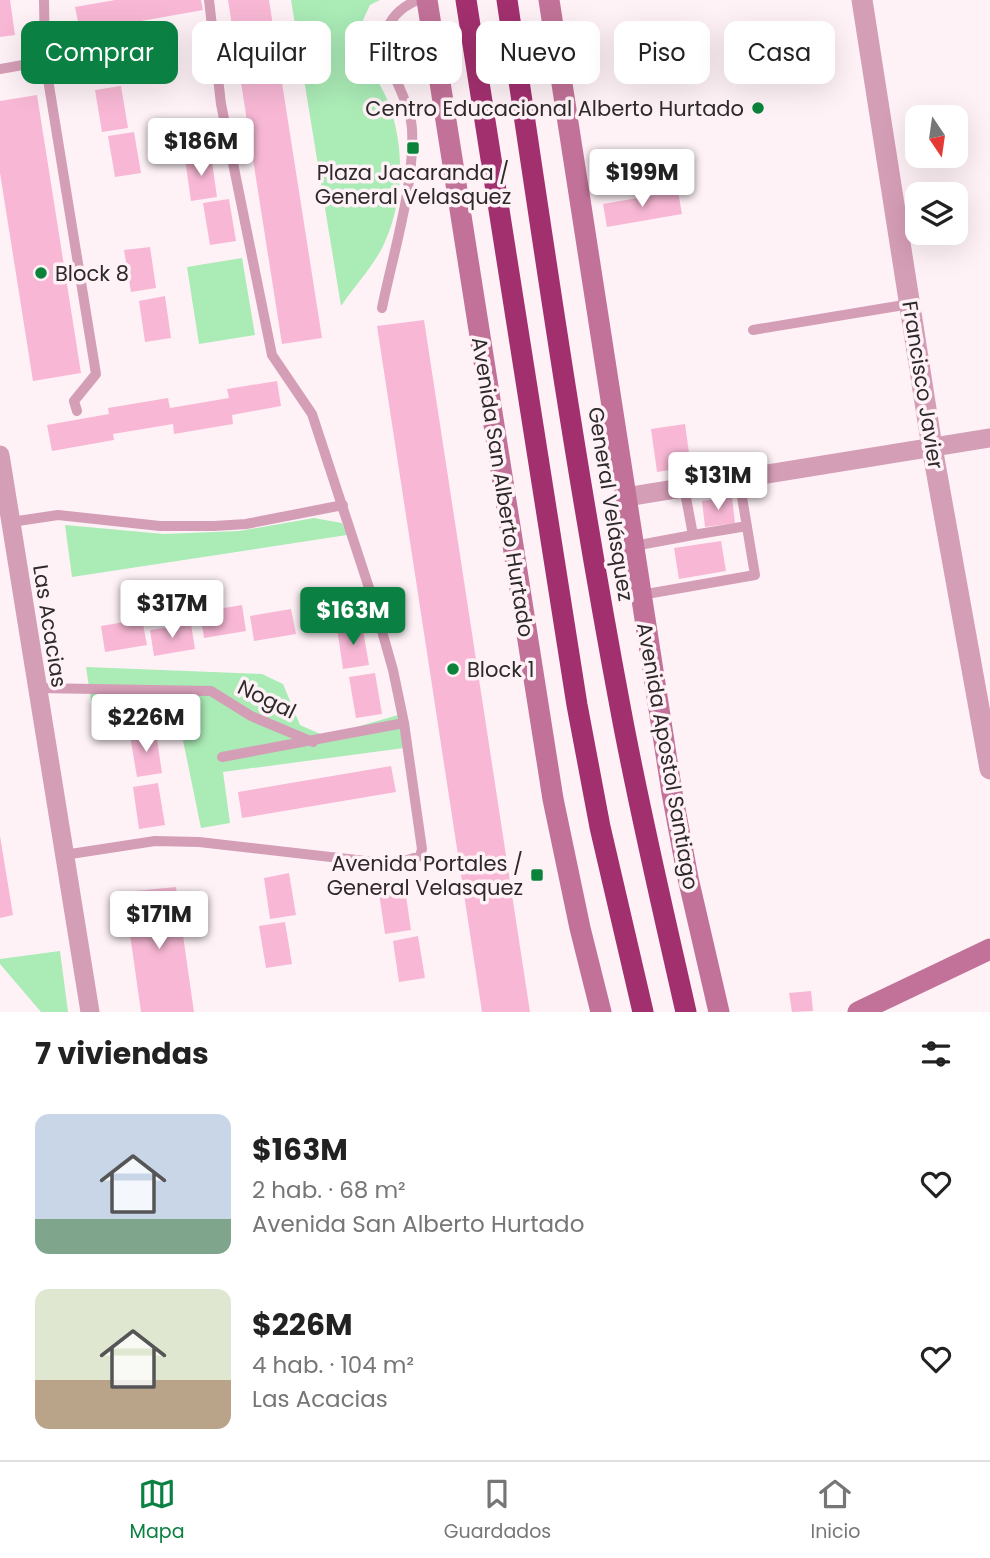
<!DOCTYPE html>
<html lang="es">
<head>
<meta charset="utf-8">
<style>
  :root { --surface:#fff; --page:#f2f2f2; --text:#222; --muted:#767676; --line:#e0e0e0; --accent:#0b8043 }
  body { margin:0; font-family:Poppins,sans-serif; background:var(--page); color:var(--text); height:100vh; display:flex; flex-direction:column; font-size:26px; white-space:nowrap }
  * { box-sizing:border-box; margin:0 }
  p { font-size:23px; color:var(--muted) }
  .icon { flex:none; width:38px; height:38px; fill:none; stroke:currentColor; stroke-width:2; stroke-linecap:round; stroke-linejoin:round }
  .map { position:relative; height:1012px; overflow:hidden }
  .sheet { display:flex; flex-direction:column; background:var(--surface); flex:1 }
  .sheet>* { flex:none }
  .banner { position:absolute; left:21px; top:21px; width:948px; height:63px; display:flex; gap:14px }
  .needle { width:46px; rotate:167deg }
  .fabs { position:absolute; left:905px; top:105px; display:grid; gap:14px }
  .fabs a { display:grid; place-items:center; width:63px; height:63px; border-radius:14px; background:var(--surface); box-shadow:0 7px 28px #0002; font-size:35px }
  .price { position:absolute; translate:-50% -60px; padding:0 16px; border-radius:7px; background:#fff; color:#222; font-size:23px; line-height:46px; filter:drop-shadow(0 2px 4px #0008) }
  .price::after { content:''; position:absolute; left:50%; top:42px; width:21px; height:16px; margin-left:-10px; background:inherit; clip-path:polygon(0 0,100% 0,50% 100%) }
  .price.current { background:var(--accent); color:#fff }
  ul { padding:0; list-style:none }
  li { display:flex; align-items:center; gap:21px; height:175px; padding:0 35px }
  li span { display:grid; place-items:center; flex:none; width:196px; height:140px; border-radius:14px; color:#555 }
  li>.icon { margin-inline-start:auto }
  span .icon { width:84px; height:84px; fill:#fffc; stroke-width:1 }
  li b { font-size:30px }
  h2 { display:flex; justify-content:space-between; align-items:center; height:84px; padding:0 35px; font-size:30px }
  .pill { padding:0 24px; border-radius:14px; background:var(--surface); box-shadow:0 7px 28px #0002; font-size:24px; line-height:63px }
  .pill.current { background:var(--accent); color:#fff }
  .tabs { display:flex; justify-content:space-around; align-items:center; height:98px; border-top:2px solid var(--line); background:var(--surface); font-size:19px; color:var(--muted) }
  .tabs a { display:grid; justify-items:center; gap:4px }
  .tabs .current { color:var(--accent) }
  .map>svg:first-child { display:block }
</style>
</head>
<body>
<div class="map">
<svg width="990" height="1012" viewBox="0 0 990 1012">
  <rect width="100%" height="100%" fill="#fef2f7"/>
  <!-- green -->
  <path fill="#aaebb6" d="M 291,0 L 380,0 L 370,5 C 367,12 361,22 361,30 C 359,58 380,79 389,104 C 405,149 404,200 384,244 C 375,264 354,287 341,306 Z
    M 242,258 L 255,335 L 199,344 L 187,267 Z
    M 314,518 L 342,523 L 347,535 L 72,577 L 65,525 L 164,534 L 239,531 Z
    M 86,667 L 262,674 L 283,684 L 300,725 L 325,736 L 398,715 L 404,748 L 223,772 L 230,823 L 201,828 L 178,716 L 95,727 Z
    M 60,951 L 68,1012 L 41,1012 L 0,964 L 0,959 Z"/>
  <!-- building -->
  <path fill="#f8b8d5" d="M 0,0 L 10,0 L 15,35 L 0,37 Z
    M 115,0 L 201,0 L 203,10 L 80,32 L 75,7 Z
    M 228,0 L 269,0 L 322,338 L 282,344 Z
    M 121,86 L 128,128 L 102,132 L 95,90 Z
    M 37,95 L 81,373 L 33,381 L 0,173 L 0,101 Z
    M 134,132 L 141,173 L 115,177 L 108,136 Z
    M 211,155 L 217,197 L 191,201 L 185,159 Z
    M 678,191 L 682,214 L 607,227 L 603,204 Z
    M 229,199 L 236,241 L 210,245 L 203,203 Z
    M 150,247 L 156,288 L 131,292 L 124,250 Z
    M 165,296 L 171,338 L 145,342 L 139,301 Z
    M 424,320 L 530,1012 L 482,1012 L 377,326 Z
    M 277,381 L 281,406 L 232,415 L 233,424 L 174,434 L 173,424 L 113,434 L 114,440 L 52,451 L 47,425 L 109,414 L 108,408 L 168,398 L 170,408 L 229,398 L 227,389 Z
    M 685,424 L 691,467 L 657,472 L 651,429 Z
    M 732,497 L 735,523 L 705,527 L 702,501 Z
    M 721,541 L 726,571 L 679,579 L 674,548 Z
    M 242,605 L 246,631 L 204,638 L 200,612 Z
    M 291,609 L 296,634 L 254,641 L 250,616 Z
    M 142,619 L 147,645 L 105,652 L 101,626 Z
    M 191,624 L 195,649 L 154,656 L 150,630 Z
    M 362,624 L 369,665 L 343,669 L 337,628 Z
    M 375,673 L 382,714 L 356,718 L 349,677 Z
    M 156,732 L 162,773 L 137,777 L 130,736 Z
    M 391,766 L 396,792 L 242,818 L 238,792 Z
    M 158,783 L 165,825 L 139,829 L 133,787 Z
    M 0,836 L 13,915 L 0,918 Z
    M 289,873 L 296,915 L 270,919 L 264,878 Z
    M 176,887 L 194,1012 L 141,1012 L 124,892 Z
    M 405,889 L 411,930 L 385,934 L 379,893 Z
    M 285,922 L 292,964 L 266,968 L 259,926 Z
    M 418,936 L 425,978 L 399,982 L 393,941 Z
    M 811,991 L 813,1011 L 792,1012 L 789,993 Z"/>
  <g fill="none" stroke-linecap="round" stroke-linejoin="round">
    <!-- service -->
    <path stroke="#d59eb7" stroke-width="10" d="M 44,0 L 45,61 L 96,374 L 74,401 L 77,411
      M 0,69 L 45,61
      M 382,308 C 393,254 415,184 412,129 C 410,97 382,64 385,38 C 388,19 401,7 418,0
      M 753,330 L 910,304
      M 11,522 L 58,515 L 160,526 L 214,526 L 246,524 L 343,505
      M 693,535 L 747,526
      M 634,546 L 693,535 L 684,487
      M 641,595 L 755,575 L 739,479
      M 37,688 L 211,691 L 251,716 L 313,742
      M 222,757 L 404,723
      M 64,855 L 155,841 L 199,842 L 383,863 L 398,863 L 420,856 L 422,849 L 404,723 L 393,670 L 374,603 L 312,414 L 272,355 L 221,104 L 209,0"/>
    <!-- minor -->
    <path stroke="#d59eb7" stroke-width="19" d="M 0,455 L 90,1012
      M 626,497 L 990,438"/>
    <!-- tertiary -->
    <path stroke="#d59eb7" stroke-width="21" d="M 862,0 L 932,447 L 990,769"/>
    <!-- secondary -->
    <path stroke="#c27298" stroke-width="21" d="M 427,0 L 553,799 L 580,928 L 601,1012
      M 549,0 L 672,793 L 688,878 L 719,1012
      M 858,1012 L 990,949"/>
    <!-- motorway -->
    <path stroke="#a2306f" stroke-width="21" d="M 466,0 L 577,705 L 600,827 L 643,1012
      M 507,0 C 542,236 576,472 620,706 C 639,809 663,910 686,1012"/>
  </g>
  <!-- markers -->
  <g fill="#0c833b" stroke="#fef2f7" stroke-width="2.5">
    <circle cx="758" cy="108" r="7"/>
    <rect x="406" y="141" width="14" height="14" rx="3.5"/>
    <circle cx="41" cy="273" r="7"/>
    <circle cx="453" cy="669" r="7"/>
    <rect x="530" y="868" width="14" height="14" rx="3.5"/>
  </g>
  <g text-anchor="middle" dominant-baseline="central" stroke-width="7" stroke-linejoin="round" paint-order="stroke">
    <!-- poi labels -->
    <g font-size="21" fill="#2e292b" stroke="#fef2f7" text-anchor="end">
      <text x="744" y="108">Centro Educacional Alberto Hurtado</text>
      <text x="413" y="172" text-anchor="middle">Plaza Jacaranda /<tspan x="413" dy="24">General Velasquez</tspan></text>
      <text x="55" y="273" text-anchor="start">Block 8</text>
      <text x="467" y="669" text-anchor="start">Block 1</text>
      <text x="523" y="863">Avenida Portales /<tspan x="523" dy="24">General Velasquez</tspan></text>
    </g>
    <!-- street labels -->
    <g font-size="21" fill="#2e292b" stroke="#fef2f7">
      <text transform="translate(923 385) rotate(81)">Francisco Javier</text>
      <text transform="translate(503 487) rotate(81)">Avenida San Alberto Hurtado</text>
      <text transform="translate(611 504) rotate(81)">General Velásquez</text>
      <text transform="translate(50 626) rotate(81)">Las Acacias</text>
      <text transform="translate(267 699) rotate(26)">Nogal</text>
      <text transform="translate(668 756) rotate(80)">Avenida Apostol Santiago</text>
    </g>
  </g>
</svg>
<div class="fabs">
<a><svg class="needle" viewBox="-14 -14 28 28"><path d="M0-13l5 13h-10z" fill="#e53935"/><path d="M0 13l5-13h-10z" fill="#767676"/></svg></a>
<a><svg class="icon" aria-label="layers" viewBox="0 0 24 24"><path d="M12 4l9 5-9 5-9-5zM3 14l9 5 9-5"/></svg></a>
</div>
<b class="price" style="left:201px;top:178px">$186M</b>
<b class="price" style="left:642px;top:209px">$199M</b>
<b class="price" style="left:718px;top:512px">$131M</b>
<b class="price" style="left:172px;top:640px">$317M</b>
<b class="price current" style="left:353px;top:647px">$163M</b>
<b class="price" style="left:146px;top:754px">$226M</b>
<b class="price" style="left:159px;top:951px">$171M</b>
<div class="banner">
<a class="pill current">Comprar</a>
<a class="pill">Alquilar</a>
<a class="pill">Filtros</a>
<a class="pill">Nuevo</a>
<a class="pill">Piso</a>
<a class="pill">Casa</a>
</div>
</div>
<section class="sheet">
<h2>7 viviendas<svg class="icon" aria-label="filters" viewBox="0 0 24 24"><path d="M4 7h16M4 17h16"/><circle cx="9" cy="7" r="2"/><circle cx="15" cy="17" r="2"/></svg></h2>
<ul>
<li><span style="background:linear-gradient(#c9d6e8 75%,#7fa58c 0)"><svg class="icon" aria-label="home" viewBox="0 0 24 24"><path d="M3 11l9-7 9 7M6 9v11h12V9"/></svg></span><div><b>$163M</b><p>2 hab. · 68 m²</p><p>Avenida San Alberto Hurtado</p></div><svg class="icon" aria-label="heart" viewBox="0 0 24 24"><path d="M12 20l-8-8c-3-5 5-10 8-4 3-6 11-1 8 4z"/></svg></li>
<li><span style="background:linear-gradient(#dfe7d0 65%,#b9a48a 0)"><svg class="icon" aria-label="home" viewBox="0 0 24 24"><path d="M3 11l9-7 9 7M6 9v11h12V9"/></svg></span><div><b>$226M</b><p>4 hab. · 104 m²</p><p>Las Acacias</p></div><svg class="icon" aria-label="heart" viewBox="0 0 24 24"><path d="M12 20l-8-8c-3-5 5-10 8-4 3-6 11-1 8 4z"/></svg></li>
</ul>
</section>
<nav class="tabs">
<a class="current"><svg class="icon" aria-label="map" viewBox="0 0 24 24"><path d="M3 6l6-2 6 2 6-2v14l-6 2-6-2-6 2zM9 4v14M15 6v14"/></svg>Mapa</a>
<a><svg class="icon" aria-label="saved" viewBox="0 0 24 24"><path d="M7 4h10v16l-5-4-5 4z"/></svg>Guardados</a>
<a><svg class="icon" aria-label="home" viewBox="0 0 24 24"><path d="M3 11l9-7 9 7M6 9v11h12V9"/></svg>Inicio</a>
</nav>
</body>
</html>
